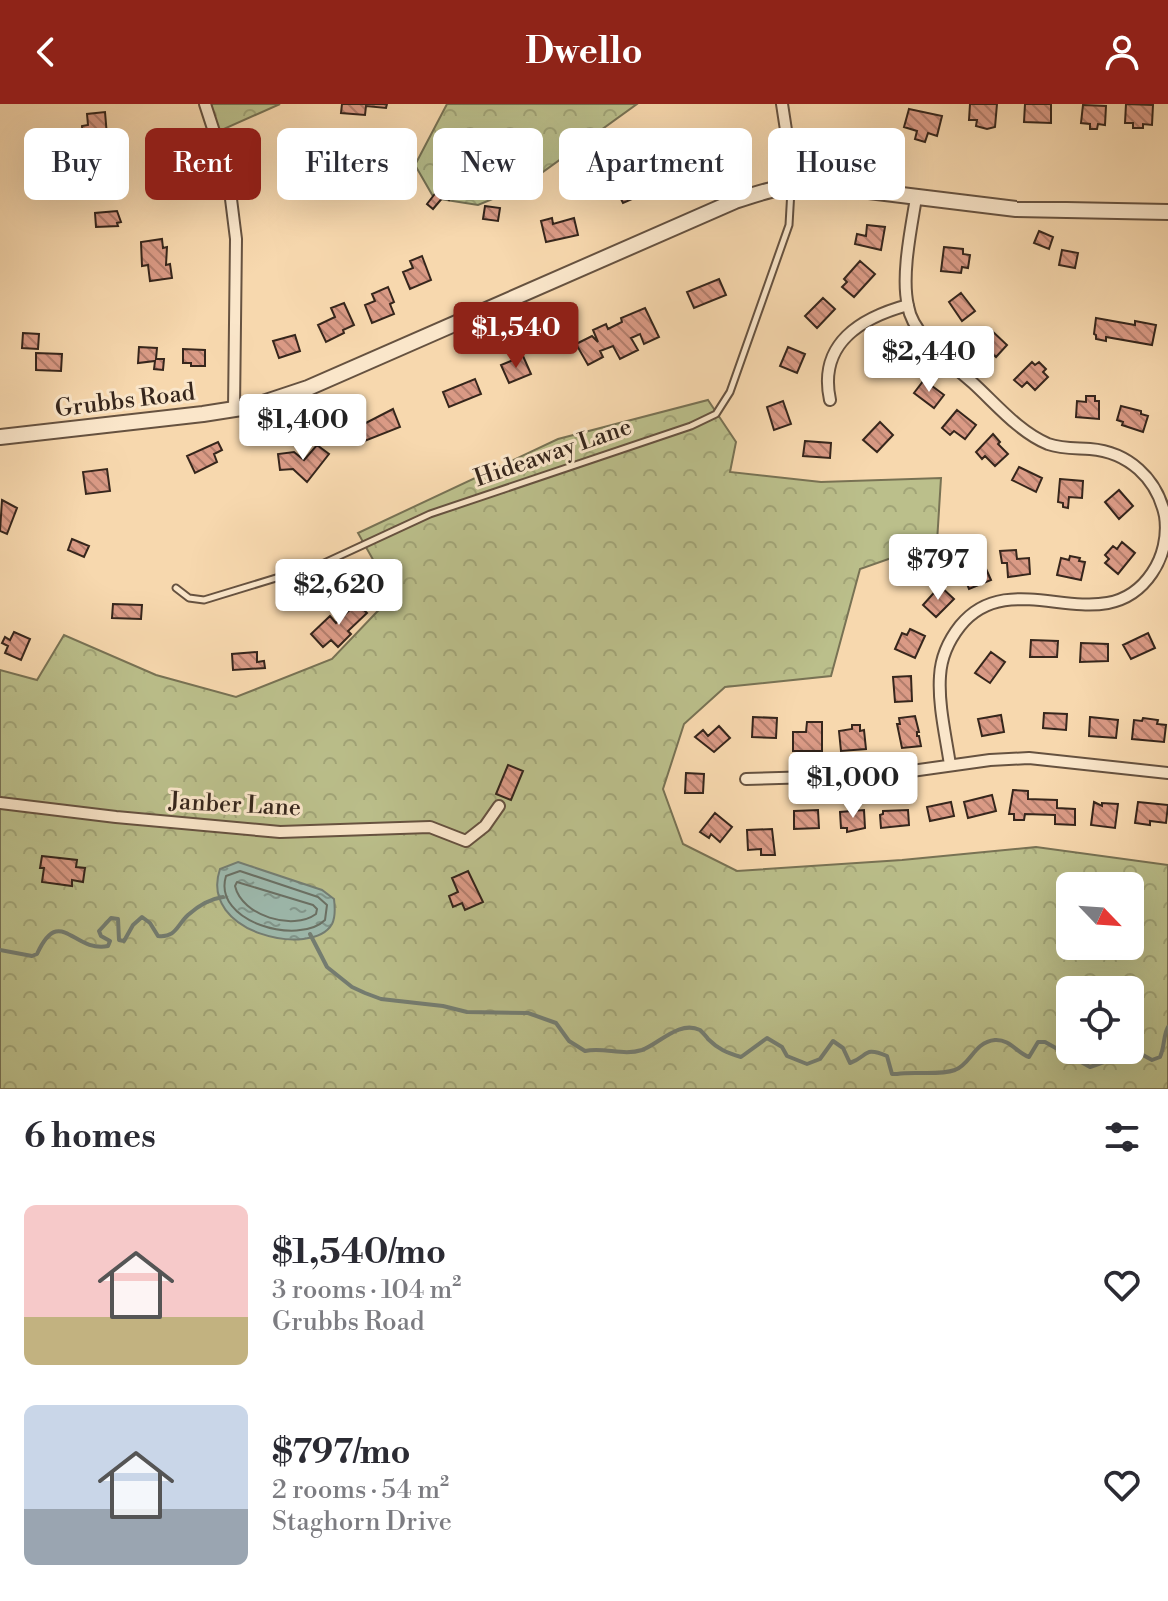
<!DOCTYPE html>
<html lang="en">
<head>
<meta charset="utf-8">
<style>
  :root { --surface:#fff; --page:#f7f7f7; --text:#2b2b33; --muted:#7c7c81; --accent:#8f2418 }
  body { margin:0; font-family:"Libre Bodoni",serif; background:var(--page); color:var(--text); height:100vh; display:flex; flex-direction:column; font-size:30px; white-space:nowrap }
  * { box-sizing:border-box; margin:0 }
  p { font-size:26px; color:var(--muted) }
  .icon { flex:none; width:44px; height:44px; fill:none; stroke:currentColor; stroke-width:2; stroke-linecap:round; stroke-linejoin:round }
  .map { position:relative; height:985px; overflow:hidden }
  .side { display:flex; flex-direction:column; background:var(--surface); flex:1 }
  .side>* { flex:none }
  .guide { position:absolute; left:24px; top:24px; width:1120px; height:72px; display:flex; gap:16px }
  .needle { width:52px; rotate:115deg }
  .fabs { position:absolute; left:1056px; top:768px; display:grid; gap:16px }
  .fabs a { display:grid; place-items:center; width:88px; height:88px; border-radius:12px; background:var(--surface); box-shadow:0 8px 32px #0002; font-size:40px }
  .price { position:absolute; translate:-50% -68px; padding:0 18px; border-radius:8px; background:#fff; color:#222; font-size:26px; line-height:52px; filter:drop-shadow(0 2px 4px #0008) }
  .price::after { content:''; position:absolute; left:50%; top:48px; width:24px; height:18px; margin-left:-12px; background:inherit; clip-path:polygon(0 0,100% 0,50% 100%) }
  .price.on { background:var(--accent); color:#fff }
  ul { padding:0; list-style:none }
  li { display:flex; align-items:center; gap:24px; height:200px; padding:0 24px }
  li span { display:grid; place-items:center; flex:none; width:224px; height:160px; border-radius:12px; color:#555 }
  li>.icon { margin-inline-start:auto }
  span .icon { width:96px; height:96px; fill:#fffc; stroke-width:1 }
  li b { font-size:34px }
  h2 { display:flex; justify-content:space-between; align-items:center; height:96px; padding:0 24px; font-size:34px }
  .tag { padding:0 28px; border-radius:12px; background:var(--surface); box-shadow:0 8px 32px #0002; font-size:28px; line-height:72px }
  .tag.on { background:var(--accent); color:#fff }
  header { display:flex; justify-content:space-between; align-items:center; height:104px; padding:0 24px; background:var(--accent); color:#fff; font-size:36px; font-weight:700 }
  .map>svg:first-child { display:block }
</style>
</head>
<body>
<header><svg class="icon" aria-label="back" viewBox="0 0 24 24"><path d="M15 5l-7 7 7 7"/></svg>Dwello<svg class="icon" aria-label="person" viewBox="0 0 24 24"><circle cx="12" cy="8" r="4"/><path d="M4 21q1-7 8-7t8 7"/></svg></header>
<div class="map">
<svg width="1168" height="985" viewBox="0 0 1168 985">
  <defs>
    <pattern id="forest-crowns" width="20" height="18" patternUnits="userSpaceOnUse" patternTransform="scale(2)"><rect width="20" height="18" fill="#bbbf8b"/><path d="M2 6a3 3 0 1 1 6 0M12 15a3 3 0 1 1 6 0" fill="none" stroke="#a1a477"/></pattern>
    <pattern id="water-ripples" width="26" height="14" patternUnits="userSpaceOnUse" patternTransform="scale(2)"><rect width="26" height="14" fill="#9db9ad"/><path d="M2 4q2-2 4 0t4 0M15 11q2-2 4 0t4 0" fill="none" stroke="#81968c"/></pattern>
    <pattern id="building-back-hatch" width="6" height="6" patternUnits="userSpaceOnUse" patternTransform="scale(2)"><rect width="6" height="6" fill="#da9a85"/><path d="M-1 5l2 2M0 0l6 6M5-1l2 2" fill="none" stroke="#b27d6c"/></pattern>
  </defs>
  <rect width="100%" height="100%" fill="#f7d8ae"/>
  <filter id="stains"><feTurbulence type="fractalNoise" baseFrequency=".0025" numOctaves="4"/><feColorMatrix values="0 0 0 0 .2 0 0 0 0 .09 0 0 0 0 .02 0 0 0 .5 -.17"/></filter>
  <radialGradient id="worn" r=".72"><stop offset=".6" stop-color="#630" stop-opacity="0"/><stop offset="1" stop-color="#630" stop-opacity=".3"/></radialGradient>
  <!-- forest -->
  <path fill="url(#forest-crowns)" stroke="#787254" stroke-width="2" fill-rule="evenodd" d="M 205,0 L 280,0 L 215,29 Z
    M 447,0 L 637,0 L 522,83 L 478,101 L 434,94 L 415,61 Z
    M 708,296 L 736,338 L 730,368 L 821,378 L 941,374 L 937,438 L 860,465 L 831,572 L 725,583 L 684,620 L 663,685 L 683,740 L 737,767 L 902,756 L 1036,743 L 1168,761 L 1168,985 L 0,985 L 0,566 L 37,576 L 64,531 L 156,571 L 236,593 L 332,555 L 393,491 L 358,429 L 558,335 ZM 1070,782 L 1130,782 L 1130,842 L 1070,842 ZM 1070,886 L 1130,886 L 1130,946 L 1070,946 Z"/>
  <!-- water -->
  <path fill="url(#water-ripples)" stroke="#747e73" stroke-width="2" d="M 238,758 L 322,786 L 334,795 C 335,803 336,812 332,820 C 313,854 198,830 220,765 Z"/>
  <g fill="none" stroke-linecap="round" stroke-linejoin="round">
    <!-- shore -->
    <path stroke="#6a7064" stroke-width="2" d="M 240,767 L 318,793 L 327,801 L 325,816 C 299,842 212,818 226,772 Z
      M 237,778 L 313,801 L 317,805 L 316,810 C 293,827 242,812 235,782 Z"/>
    <!-- stream -->
    <path stroke="#747e73" stroke-width="4" d="M 310,830 L 327,863 L 352,883 L 365,889 L 381,895 L 443,902 L 467,908 L 528,909 L 556,919 L 569,937 L 585,947 C 604,943 623,952 642,946 C 659,940 679,916 700,926 C 701,927 707,933 708,935 C 718,945 727,949 741,953 L 767,934 L 782,943 L 787,952 L 807,960 L 820,955 L 833,937 L 843,944 L 850,959 C 869,952 863,942 887,952 L 892,970 L 897,970 C 916,967 937,972 955,966 C 971,960 974,938 995,936 C 1010,935 1017,949 1029,953 L 1038,938 L 1045,938 L 1090,963 L 1104,958 L 1120,946
      M 0,846 L 32,852 L 37,850 C 60,800 73,849 108,842 L 110,837 L 101,832 L 99,827 L 111,814 L 118,815 L 119,836 L 124,837 L 133,821 L 142,813 L 150,819 L 158,832 C 176,834 177,821 188,811 C 198,802 209,795 223,793
      M 1130,944 L 1152,956 L 1160,953 C 1165,942 1163,932 1168,923"/>
  </g>
  <!-- building -->
  <path fill="url(#building-back-hatch)" stroke="#36261c" stroke-width="2" d="M 342,0 L 387,0 L 386,4 L 366,2 L 365,11 L 341,9 Z
    M 970,0 L 997,0 L 995,23 L 987,25 L 976,22 L 977,16 L 969,16 Z
    M 1025,0 L 1051,0 L 1051,19 L 1024,18 Z
    M 1126,0 L 1153,1 L 1152,21 L 1143,20 L 1143,24 L 1133,24 L 1133,19 L 1125,19 Z
    M 1083,1 L 1106,2 L 1105,21 L 1098,20 L 1097,25 L 1090,25 L 1090,20 L 1081,19 Z
    M 909,5 L 942,12 L 937,32 L 928,29 L 925,38 L 915,35 L 917,27 L 904,23 Z
    M 105,8 L 107,32 L 83,35 L 82,22 L 88,21 L 87,10 Z
    M 689,39 L 725,39 L 725,54 L 689,56 Z
    M 645,55 L 654,74 L 635,83 L 639,92 L 623,99 L 611,75 L 620,71 L 619,67 Z
    M 177,66 L 178,72 L 189,71 L 191,91 L 167,94 L 164,68 Z
    M 451,69 L 463,79 L 449,96 L 444,92 L 433,105 L 427,100 Z
    M 485,102 L 500,104 L 498,117 L 483,115 Z
    M 117,107 L 121,118 L 117,119 L 118,122 L 96,123 L 95,109 Z
    M 552,114 L 553,120 L 574,114 L 578,131 L 546,138 L 541,117 Z
    M 867,121 L 885,123 L 881,146 L 855,140 L 857,130 L 866,132 Z
    M 1039,127 L 1053,133 L 1049,145 L 1034,139 Z
    M 162,135 L 163,144 L 167,143 L 166,161 L 170,160 L 172,174 L 150,177 L 148,161 L 142,162 L 141,138 Z
    M 944,143 L 963,145 L 963,150 L 970,151 L 968,164 L 962,163 L 961,169 L 941,167 Z
    M 1062,146 L 1078,149 L 1075,164 L 1059,161 Z
    M 422,152 L 431,176 L 410,185 L 403,168 L 413,164 L 410,157 Z
    M 860,157 L 875,170 L 854,193 L 842,183 L 847,178 L 844,175 Z
    M 719,175 L 726,191 L 694,204 L 687,188 Z
    M 388,183 L 394,198 L 390,200 L 394,210 L 372,219 L 365,201 L 375,197 L 372,190 Z
    M 961,189 L 975,207 L 962,217 L 949,198 Z
    M 823,194 L 835,205 L 817,224 L 805,212 Z
    M 344,199 L 354,221 L 343,226 L 344,229 L 326,238 L 318,221 L 335,213 L 331,204 Z
    M 645,204 L 659,233 L 644,240 L 640,230 L 631,234 L 638,246 L 620,255 L 613,242 L 600,247 L 603,253 L 588,261 L 576,240 L 592,232 L 598,238 L 593,226 L 606,220 L 608,225 L 622,218 L 621,214 Z
    M 1096,214 L 1135,221 L 1135,217 L 1156,221 L 1152,241 L 1106,233 L 1106,237 L 1096,235 L 1096,231 L 1094,230 Z
    M 991,226 L 1007,241 L 996,253 L 980,239 Z
    M 23,229 L 39,230 L 38,245 L 22,244 Z
    M 295,231 L 300,247 L 279,254 L 273,237 Z
    M 139,243 L 157,244 L 156,255 L 164,255 L 163,266 L 154,265 L 155,257 L 138,259 Z
    M 788,243 L 805,250 L 797,269 L 780,262 Z
    M 183,245 L 205,246 L 205,262 L 191,262 L 191,259 L 183,259 Z
    M 879,246 L 904,254 L 900,270 L 874,265 Z
    M 36,249 L 62,250 L 61,267 L 36,266 Z
    M 523,252 L 531,270 L 509,279 L 501,261 Z
    M 1032,258 L 1035,261 L 1039,258 L 1046,265 L 1043,268 L 1048,273 L 1035,286 L 1027,278 L 1022,283 L 1014,276 Z
    M 475,275 L 481,290 L 449,303 L 443,288 Z
    M 924,276 L 944,291 L 934,304 L 914,289 Z
    M 1086,292 L 1095,292 L 1095,297 L 1099,297 L 1099,315 L 1076,313 L 1077,297 L 1086,298 Z
    M 783,297 L 791,320 L 774,326 L 767,303 Z
    M 1121,302 L 1141,307 L 1141,310 L 1148,312 L 1143,328 L 1122,321 L 1123,318 L 1117,316 Z
    M 393,305 L 400,323 L 362,338 L 356,324 Z
    M 957,306 L 976,321 L 965,335 L 954,327 L 950,331 L 942,324 Z
    M 880,318 L 893,331 L 877,348 L 863,336 Z
    M 993,330 L 1000,338 L 998,340 L 1008,350 L 995,362 L 985,352 L 982,355 L 976,348 Z
    M 805,337 L 831,339 L 830,354 L 803,352 Z
    M 218,338 L 222,346 L 214,350 L 217,358 L 195,369 L 187,352 Z
    M 317,341 L 329,350 L 307,378 L 293,365 L 280,366 L 278,350 L 294,348 L 304,356 Z
    M 1019,363 L 1042,374 L 1036,388 L 1012,376 Z
    M 107,365 L 110,387 L 86,390 L 83,368 Z
    M 1060,375 L 1083,377 L 1082,394 L 1069,393 L 1068,404 L 1063,403 L 1063,399 L 1058,398 Z
    M 1119,386 L 1133,402 L 1119,415 L 1105,398 Z
    M 2,396 L 17,404 L 7,430 L 0,427 Z
    M 72,435 L 89,442 L 84,453 L 68,446 Z
    M 1122,438 L 1135,449 L 1118,470 L 1105,459 L 1109,455 L 1105,451 L 1113,442 L 1117,445 Z
    M 1016,446 L 1017,455 L 1029,454 L 1030,470 L 1008,473 L 1007,459 L 1002,459 L 1000,447 Z
    M 1070,452 L 1080,454 L 1079,457 L 1085,458 L 1081,476 L 1057,471 L 1061,454 L 1069,456 Z
    M 983,458 L 991,476 L 969,485 L 962,467 Z
    M 940,482 L 954,495 L 936,513 L 923,501 Z
    M 357,499 L 367,509 L 348,527 L 351,530 L 338,543 L 331,536 L 323,543 L 311,530 L 330,512 L 336,519 Z
    M 113,500 L 142,501 L 141,515 L 112,514 Z
    M 910,525 L 925,532 L 915,554 L 895,545 L 902,529 L 907,531 Z
    M 14,528 L 30,535 L 21,556 L 5,549 L 8,542 L 2,539 L 5,533 L 10,536 Z
    M 1148,529 L 1155,544 L 1131,555 L 1123,541 Z
    M 1031,536 L 1058,537 L 1057,553 L 1030,553 Z
    M 1081,539 L 1108,540 L 1108,557 L 1080,558 Z
    M 257,548 L 257,558 L 264,557 L 265,564 L 233,566 L 232,550 Z
    M 991,548 L 1005,558 L 990,579 L 975,569 Z
    M 911,572 L 912,597 L 895,598 L 893,573 Z
    M 1044,609 L 1067,610 L 1066,626 L 1043,624 Z
    M 1001,611 L 1004,628 L 982,632 L 978,615 Z
    M 915,612 L 919,628 L 917,628 L 917,632 L 919,632 L 921,642 L 902,644 L 897,620 L 900,620 L 899,614 Z
    M 753,613 L 777,614 L 776,634 L 752,633 Z
    M 1090,613 L 1118,616 L 1116,634 L 1089,632 Z
    M 1143,614 L 1158,616 L 1157,620 L 1166,621 L 1164,638 L 1132,635 L 1134,616 L 1142,617 Z
    M 807,618 L 822,618 L 822,647 L 793,647 L 793,628 L 806,628 Z
    M 852,621 L 860,621 L 860,627 L 864,626 L 866,645 L 841,647 L 839,627 L 852,625 Z
    M 719,622 L 730,634 L 714,648 L 695,633 L 703,626 L 708,632 Z
    M 508,661 L 523,667 L 511,696 L 496,690 Z
    M 686,669 L 704,670 L 703,689 L 685,689 Z
    M 1013,686 L 1028,687 L 1028,695 L 1057,696 L 1057,704 L 1075,705 L 1075,721 L 1055,720 L 1055,711 L 1025,710 L 1024,716 L 1014,716 L 1014,710 L 1009,710 Z
    M 992,691 L 996,707 L 968,714 L 964,698 Z
    M 951,698 L 954,712 L 930,717 L 927,703 Z
    M 1094,698 L 1102,702 L 1102,699 L 1118,700 L 1115,724 L 1091,721 Z
    M 1138,698 L 1168,701 L 1166,719 L 1150,717 L 1150,721 L 1135,719 Z
    M 818,706 L 819,724 L 794,725 L 794,707 Z
    M 864,706 L 865,724 L 847,728 L 847,724 L 841,724 L 840,708 Z
    M 908,706 L 909,721 L 881,724 L 880,711 L 883,710 L 883,707 Z
    M 715,709 L 732,723 L 720,738 L 711,730 L 709,734 L 700,728 Z
    M 772,725 L 775,751 L 761,751 L 761,745 L 748,746 L 747,726 Z
    M 42,752 L 77,756 L 76,763 L 85,764 L 83,778 L 72,776 L 72,782 L 42,778 L 44,764 L 40,764 Z
    M 468,767 L 483,798 L 465,806 L 462,799 L 453,803 L 449,792 L 458,788 L 452,774 Z"/>
  <g fill="none" stroke-linecap="round" stroke-linejoin="round">
    <!-- service casing -->
    <g stroke="#665240" stroke-width="9">
      <path id="service" d="M 176,484 L 189,494 L 204,496 L 322,460 L 430,410 L 691,322 L 716,310 L 730,288 L 789,121 L 791,86"/>
    </g>
    <!-- minor casing -->
    <g stroke="#665240" stroke-width="14">
      <path id="minor" d="M 205,0 L 221,49 L 231,95 L 236,135 L 234,305
        M 782,0 L 788,39 L 796,59 L 799,80
        M 782,82 L 780,58 L 788,39
        M 916,94 C 911,125 901,172 908,202 C 910,214 917,225 925,234 C 939,251 957,265 973,279 C 996,300 1019,328 1048,340 C 1062,345 1076,344 1090,345 C 1128,348 1157,374 1165,412 C 1168,432 1163,453 1152,469 C 1103,542 1013,456 960,522 C 949,536 941,553 940,572 C 938,601 946,633 950,661
        M 830,296 C 818,240 860,214 908,201
        M 746,675 L 883,671 L 990,656 L 1029,654 L 1168,669
        M 0,699 L 116,713 L 280,728 L 430,723 L 466,737 L 485,722 L 499,702"/>
    </g>
    <!-- tertiary casing -->
    <g stroke="#665240" stroke-width="18">
      <path id="tertiary" d="M 0,333 L 203,310 L 254,302 L 308,284 L 735,97 C 770,85 791,79 828,82 L 1016,105 L 1168,108"/>
    </g>
    <!-- service -->
    <use href="#service" stroke="#fae6ca" stroke-width="5"/>
    <!-- minor -->
    <use href="#minor" stroke="#fae6ca" stroke-width="10"/>
    <!-- tertiary -->
    <use href="#tertiary" stroke="#fae6ca" stroke-width="14"/>
  </g>
  <g text-anchor="middle" dominant-baseline="central" stroke-width="6" stroke-linejoin="round" paint-order="stroke">
    <!-- street labels -->
    <g font-size="24" fill="#36261c" stroke="#fae6ca">
      <text transform="translate(125 297) rotate(-7)">Grubbs Road</text>
      <text transform="translate(553 349) rotate(-19)">Hideaway Lane</text>
      <text transform="translate(235 701) rotate(3)">Janber Lane</text>
    </g>
  </g>
  <rect width="100%" height="100%" filter="url(#stains)"/>
  <rect width="100%" height="100%" fill="url(#worn)"/>
</svg>
<div class="fabs">
<a><svg class="needle" viewBox="-14 -14 28 28"><path d="M0-13l5 13h-10z" fill="#e53935"/><path d="M0 13l5-13h-10z" fill="#7c7c81"/></svg></a>
<a><svg class="icon" aria-label="locate" viewBox="0 0 24 24"><circle cx="12" cy="12" r="6"/><path d="M12 2v4M12 18v4M2 12h4M18 12h4"/></svg></a>
</div>
<b class="price on" style="left:516px;top:266px">$1,540</b>
<b class="price" style="left:929px;top:290px">$2,440</b>
<b class="price" style="left:303px;top:358px">$1,400</b>
<b class="price" style="left:938px;top:498px">$797</b>
<b class="price" style="left:339px;top:523px">$2,620</b>
<b class="price" style="left:853px;top:716px">$1,000</b>
<div class="guide">
<a class="tag">Buy</a>
<a class="tag on">Rent</a>
<a class="tag">Filters</a>
<a class="tag">New</a>
<a class="tag">Apartment</a>
<a class="tag">House</a>
</div>
</div>
<section class="side">
<h2>6 homes<svg class="icon" aria-label="filters" viewBox="0 0 24 24"><path d="M4 7h16M4 17h16"/><circle cx="9" cy="7" r="2"/><circle cx="15" cy="17" r="2"/></svg></h2>
<ul>
<li><span style="background:linear-gradient(#f6c9c9 70%,#c2b280 0)"><svg class="icon" aria-label="home" viewBox="0 0 24 24"><path d="M3 11l9-7 9 7M6 9v11h12V9"/></svg></span><div><b>$1,540/mo</b><p>3 rooms · 104 m²</p><p>Grubbs Road</p></div><svg class="icon" aria-label="heart" viewBox="0 0 24 24"><path d="M12 20l-8-8c-3-5 5-10 8-4 3-6 11-1 8 4z"/></svg></li>
<li><span style="background:linear-gradient(#c9d6e8 65%,#9aa5b1 0)"><svg class="icon" aria-label="home" viewBox="0 0 24 24"><path d="M3 11l9-7 9 7M6 9v11h12V9"/></svg></span><div><b>$797/mo</b><p>2 rooms · 54 m²</p><p>Staghorn Drive</p></div><svg class="icon" aria-label="heart" viewBox="0 0 24 24"><path d="M12 20l-8-8c-3-5 5-10 8-4 3-6 11-1 8 4z"/></svg></li>
</ul>
</section>
</body>
</html>
